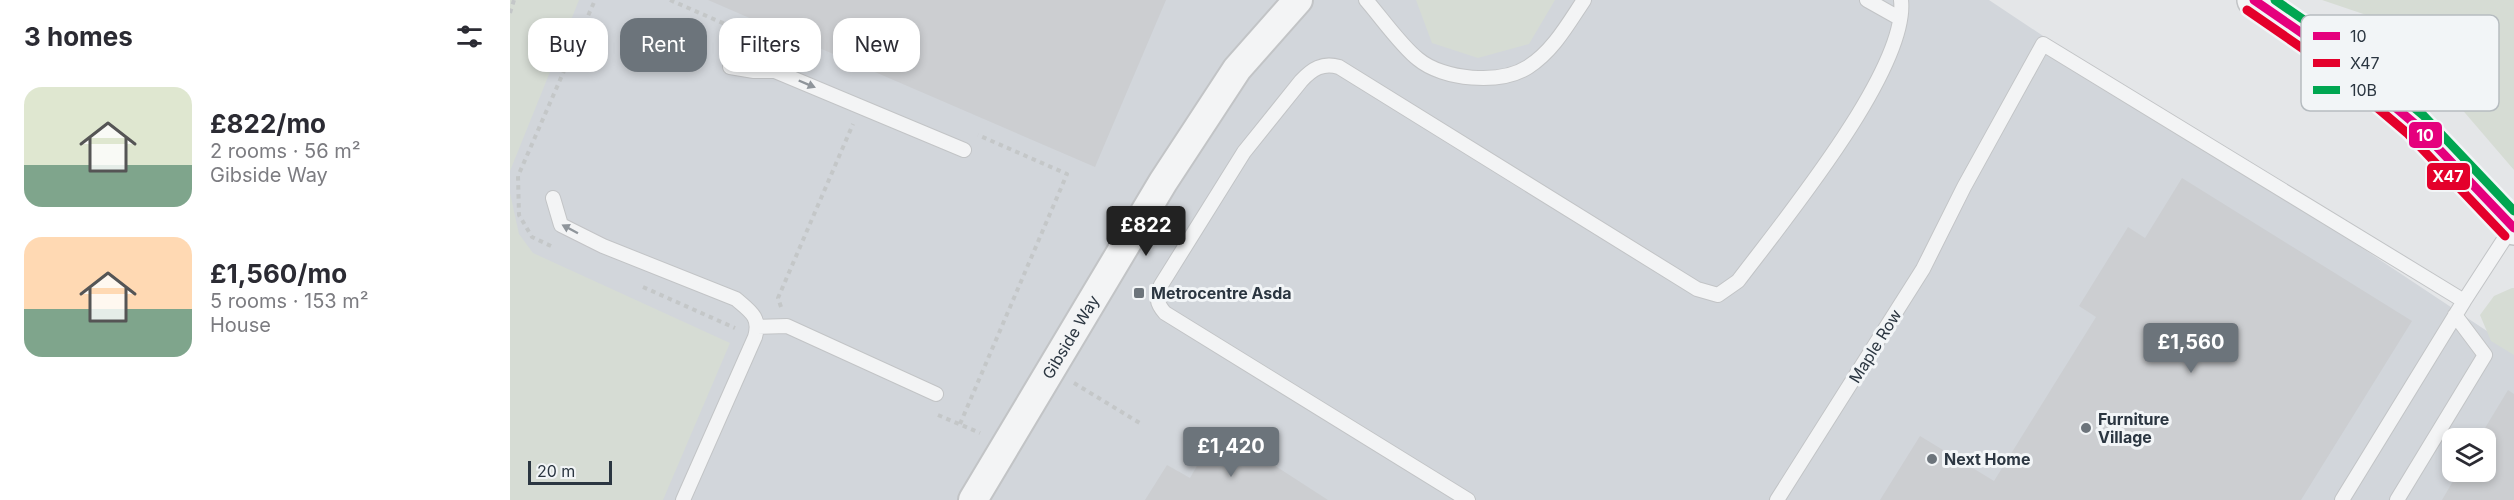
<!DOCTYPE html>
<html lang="en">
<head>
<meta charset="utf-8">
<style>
  :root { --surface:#fff; --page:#f2f2f3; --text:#2b2b33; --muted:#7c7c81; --accent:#6c747b }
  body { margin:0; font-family:Inter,sans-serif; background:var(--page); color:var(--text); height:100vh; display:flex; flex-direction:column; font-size:22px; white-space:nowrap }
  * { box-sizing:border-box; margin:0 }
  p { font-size:20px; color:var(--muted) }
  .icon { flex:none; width:33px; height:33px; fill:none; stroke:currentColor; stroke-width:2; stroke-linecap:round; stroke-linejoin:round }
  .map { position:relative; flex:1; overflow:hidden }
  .panel { display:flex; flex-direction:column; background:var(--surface); width:510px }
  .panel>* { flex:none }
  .banner { position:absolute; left:18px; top:18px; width:570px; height:54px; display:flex; gap:12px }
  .controls { position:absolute; left:1932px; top:428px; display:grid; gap:12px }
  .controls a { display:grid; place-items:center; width:54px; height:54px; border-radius:12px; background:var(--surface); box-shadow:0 3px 9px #0003; font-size:30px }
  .scale { position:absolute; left:18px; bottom:15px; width:84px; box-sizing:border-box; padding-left:6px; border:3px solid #2b3641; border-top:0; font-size:16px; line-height:21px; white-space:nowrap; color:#2b3641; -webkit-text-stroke:4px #f2f5f7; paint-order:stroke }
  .price { position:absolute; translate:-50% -51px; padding:0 14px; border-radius:6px; background:var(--accent); color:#fff; font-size:20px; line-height:39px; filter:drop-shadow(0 2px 3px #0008) }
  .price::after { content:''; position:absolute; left:50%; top:36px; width:18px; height:14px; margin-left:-9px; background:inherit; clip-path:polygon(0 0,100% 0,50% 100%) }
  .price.active { background:#222; color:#fff }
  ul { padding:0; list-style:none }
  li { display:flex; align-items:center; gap:18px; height:150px; padding:0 24px }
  li span { display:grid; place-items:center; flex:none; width:168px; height:120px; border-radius:18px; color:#555 }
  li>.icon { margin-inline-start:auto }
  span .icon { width:72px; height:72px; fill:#fffc; stroke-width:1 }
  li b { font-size:26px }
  h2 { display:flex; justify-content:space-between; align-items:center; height:72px; padding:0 24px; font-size:26px }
  .pill { padding:0 21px; border-radius:18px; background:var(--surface); box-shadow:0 3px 9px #0003; font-size:21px; line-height:54px }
  .pill.active { background:var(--accent); color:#fff }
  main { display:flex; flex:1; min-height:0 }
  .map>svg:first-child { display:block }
</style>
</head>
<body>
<main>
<section class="panel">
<h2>3 homes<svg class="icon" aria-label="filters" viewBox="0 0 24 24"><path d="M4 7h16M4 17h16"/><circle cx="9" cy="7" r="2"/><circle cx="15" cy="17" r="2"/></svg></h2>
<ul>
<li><span style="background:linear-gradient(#dfe7d0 65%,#7fa58c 0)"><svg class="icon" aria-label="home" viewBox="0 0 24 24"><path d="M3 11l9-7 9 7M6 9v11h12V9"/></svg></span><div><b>£822/mo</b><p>2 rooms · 56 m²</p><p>Gibside Way</p></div></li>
<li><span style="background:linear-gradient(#ffd9b3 60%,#7fa58c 0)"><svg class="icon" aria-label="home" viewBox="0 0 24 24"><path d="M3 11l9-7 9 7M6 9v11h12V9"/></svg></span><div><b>£1,560/mo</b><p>5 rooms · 153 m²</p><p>House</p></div></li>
</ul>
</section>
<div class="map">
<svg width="2004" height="500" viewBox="0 0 2004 500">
  <rect width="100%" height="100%" fill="#e4e6e8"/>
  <!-- built -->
  <path fill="#d2d6db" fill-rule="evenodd" d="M 28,0 L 1479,0 L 2004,349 L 2004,500 L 0,500 L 0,92 ZM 1942,438 L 1976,438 L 1976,471 L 1942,471 Z"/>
  <!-- green -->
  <path fill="#d6dcd4" d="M 0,0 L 69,0 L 0,171 Z
    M 906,0 L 1045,0 L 1019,44 L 968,58 L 922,43 Z
    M 1812,0 L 2004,0 L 2004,170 L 1877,22 Z
    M 0,193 L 9,234 L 23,253 L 220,343 L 153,500 L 0,500 Z
    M 2002,288 L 2004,288 L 2004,355 L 1981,341 L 1970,315 L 1984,296 Z"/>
  <!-- building -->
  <path fill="#ccced1" d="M 198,0 L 656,0 L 585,167 Z
    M 1672,178 L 1902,321 L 1791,500 L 1370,500 L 1410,436 L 1484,481 L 1586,317 L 1569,306 L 1618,227 L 1635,238 Z
    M 1998,390 L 2004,394 L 2004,500 L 1932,500 L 1949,471 L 1976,471 L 1976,438 L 1969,438 Z
    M 708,429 L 818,500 L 635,500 L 657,465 L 680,478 Z"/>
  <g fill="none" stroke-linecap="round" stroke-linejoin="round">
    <!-- service casing -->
    <g stroke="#c2c4c6" stroke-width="16">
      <path id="service" d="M 856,0 C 870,16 892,47 908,59 C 933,80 990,85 1018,67 C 1043,51 1058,24 1074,0
        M 1357,0 L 1389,18
        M 220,67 L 244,71 L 265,71 L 454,150
        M 43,198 L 51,225 L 93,246 L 226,299 C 240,311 251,317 245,337 L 173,500
        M 248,327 L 277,326 L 426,394
        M 958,500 L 655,313 C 646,303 646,297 651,285 L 734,152 L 791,81 C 802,69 813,62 829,67 L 1187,289 L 1208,295 L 1228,281 C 1271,224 1399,69 1391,0
        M 1267,500 L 1413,269 L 1454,187 L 1533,44 L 1954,301
        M 1832,500 L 1954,301 L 2002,227
        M 1887,500 L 1975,355 L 1945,315"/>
    </g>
    <!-- minor casing -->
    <g stroke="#c2c4c6" stroke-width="32">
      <g id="minor">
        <path id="s1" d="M 463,500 L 653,182 L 727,69 L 788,0"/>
      </g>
    </g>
    <!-- tertiary casing -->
    <g stroke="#c2c4c6" stroke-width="36">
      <path id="tertiary" d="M 1744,0 L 1825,56 L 1905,124 L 2004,228"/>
    </g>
    <!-- path -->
    <path stroke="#c4c7c8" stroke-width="4" stroke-dasharray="4.5 4.5" stroke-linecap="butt" d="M 160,0 L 272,49
      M 0,13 L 4,0
      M 41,246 L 22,237 L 9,215 L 8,176 L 85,0
      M 133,287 L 225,328
      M 271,307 L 268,298 L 343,124
      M 564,383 L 633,425
      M 428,415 L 470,433
      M 450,424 L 557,174 L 468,135"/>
    <!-- service -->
    <use href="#service" stroke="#f3f4f5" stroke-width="14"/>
    <!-- minor -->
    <use href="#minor" stroke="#f3f4f5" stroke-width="28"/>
    <!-- tertiary -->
    <use href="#tertiary" stroke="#f3f4f5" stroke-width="33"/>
    <!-- bus-1 casing -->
    <g stroke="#f2f5f7" stroke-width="14">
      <path id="bus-1" d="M 1744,0 L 1825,56 L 1905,124 L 2004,228"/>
    </g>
    <!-- bus-2 casing -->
    <g stroke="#f2f5f7" stroke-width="14">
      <path id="bus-2" d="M 1737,10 L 1818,66 L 1897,133 L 1995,236"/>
    </g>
    <!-- bus-3 casing -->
    <g stroke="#f2f5f7" stroke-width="14">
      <path id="bus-3" d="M 1765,0 L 1833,47 L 1913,115 L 2004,211"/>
    </g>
    <!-- bus-1 -->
    <use href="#bus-1" stroke="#e5007d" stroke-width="9"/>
    <!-- bus-2 -->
    <use href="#bus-2" stroke="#e4002b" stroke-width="9"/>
    <!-- bus-3 -->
    <use href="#bus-3" stroke="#00a651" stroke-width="9"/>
  </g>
  <!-- one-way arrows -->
  <defs><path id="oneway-solid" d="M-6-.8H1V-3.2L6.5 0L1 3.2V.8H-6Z" transform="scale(1.5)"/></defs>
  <g fill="#8f959b">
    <use href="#oneway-solid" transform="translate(297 84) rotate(23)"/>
    <use href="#oneway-solid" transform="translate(60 229) rotate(-152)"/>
  </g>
  <!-- markers -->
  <g fill="#6c747b" stroke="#f2f5f7" stroke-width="2">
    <rect x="623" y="287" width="12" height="12" rx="3"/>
    <circle cx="1576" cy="428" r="6"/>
    <circle cx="1422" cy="459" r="6"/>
  </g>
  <g text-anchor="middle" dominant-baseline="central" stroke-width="6" stroke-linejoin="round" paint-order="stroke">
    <!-- poi labels -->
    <g font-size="16" font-weight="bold" fill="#2b3641" stroke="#f2f5f7" text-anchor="start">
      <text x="641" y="293">Metrocentre Asda</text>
      <text x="1588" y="419">Furniture<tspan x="1588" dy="18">Village</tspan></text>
      <text x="1434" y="459">Next Home</text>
    </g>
    <!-- street labels -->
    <g font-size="16" fill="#2b3641" stroke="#f2f5f7">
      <text stroke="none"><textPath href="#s1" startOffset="190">Gibside Way</textPath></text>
      <text transform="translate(1365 346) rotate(-58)">Maple Row</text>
    </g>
  </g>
  <!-- legend -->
  <rect x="1791" y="15" width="198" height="96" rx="9" fill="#f2f5f7" stroke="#b6bcc0" stroke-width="1.5"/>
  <rect x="1803" y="32" width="27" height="8" fill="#e5007d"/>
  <rect x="1803" y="59" width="27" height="8" fill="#e4002b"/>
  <rect x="1803" y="86" width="27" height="8" fill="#00a651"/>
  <g font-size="16" fill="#2b3641">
    <text x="1840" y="42">10</text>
    <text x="1840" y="69">X47</text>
    <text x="1840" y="96">10B</text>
  </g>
  <g stroke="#f2f5f7" stroke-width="2">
    <rect x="1898" y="121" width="35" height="28" rx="6" fill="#e5007d"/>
    <rect x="1916" y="162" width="45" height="29" rx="6" fill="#e4002b"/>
  </g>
  <g font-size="16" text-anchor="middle" font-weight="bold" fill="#fff">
    <text x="1915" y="141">10</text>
    <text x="1938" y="182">X47</text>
  </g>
</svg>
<div class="controls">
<a><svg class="icon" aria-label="layers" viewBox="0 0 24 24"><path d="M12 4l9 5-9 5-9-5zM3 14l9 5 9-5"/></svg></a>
</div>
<div class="scale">20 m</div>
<b class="price active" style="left:636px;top:257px">£822</b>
<b class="price" style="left:1681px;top:374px">£1,560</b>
<b class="price" style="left:721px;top:478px">£1,420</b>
<div class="banner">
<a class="pill">Buy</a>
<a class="pill active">Rent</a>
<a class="pill">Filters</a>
<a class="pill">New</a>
</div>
</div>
</main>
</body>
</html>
